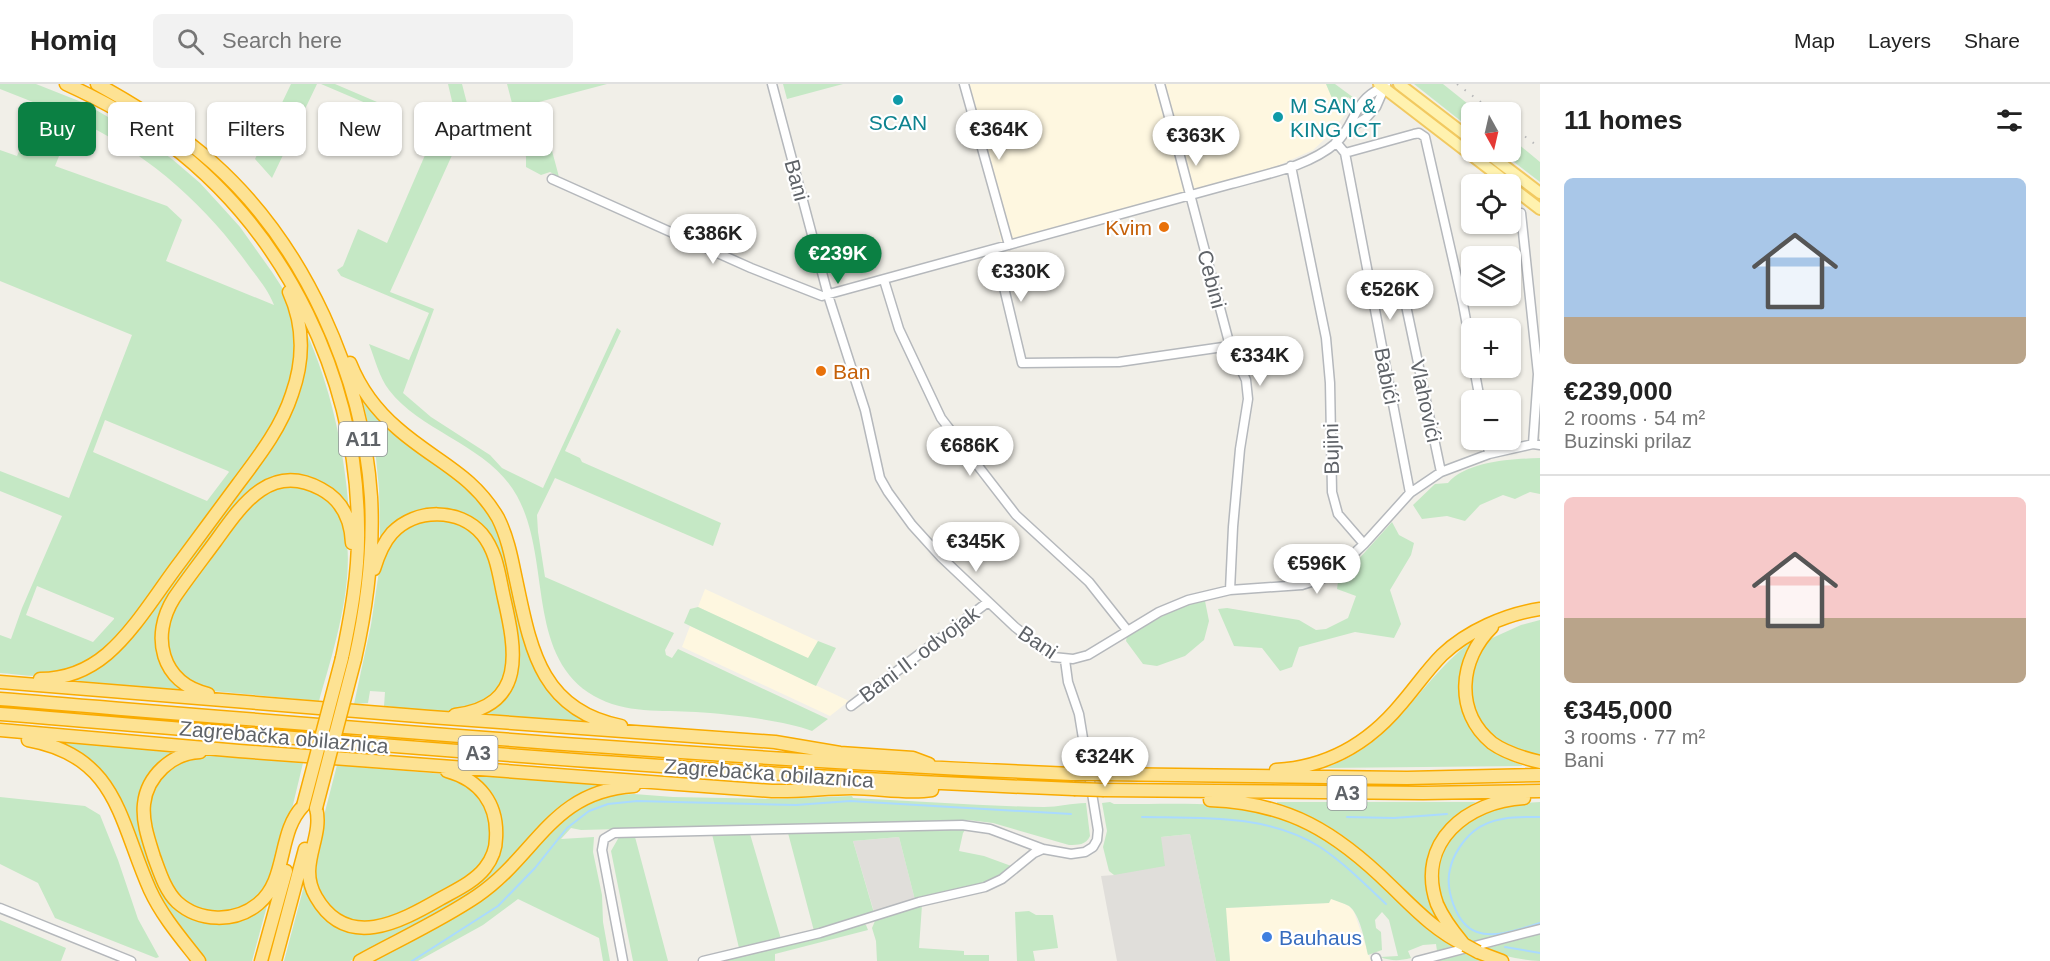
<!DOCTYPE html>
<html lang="en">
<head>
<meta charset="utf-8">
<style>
  :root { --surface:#fff; --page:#f2f2f2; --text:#222; --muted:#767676; --line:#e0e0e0; --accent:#0b8043 }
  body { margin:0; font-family:Helvetica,sans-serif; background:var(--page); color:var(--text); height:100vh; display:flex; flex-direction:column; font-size:22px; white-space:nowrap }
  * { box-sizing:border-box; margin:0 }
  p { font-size:20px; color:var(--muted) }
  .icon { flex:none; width:33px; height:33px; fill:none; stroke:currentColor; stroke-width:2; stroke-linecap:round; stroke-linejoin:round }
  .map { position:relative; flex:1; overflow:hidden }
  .details { display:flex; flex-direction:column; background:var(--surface); width:510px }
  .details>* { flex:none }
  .banner { position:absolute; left:18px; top:18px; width:570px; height:54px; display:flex; gap:12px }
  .needle { width:39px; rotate:172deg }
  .fabs { position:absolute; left:1461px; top:18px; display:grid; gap:12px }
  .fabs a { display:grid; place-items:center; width:60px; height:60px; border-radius:9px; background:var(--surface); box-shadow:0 2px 4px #0004; font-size:30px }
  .price { position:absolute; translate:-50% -51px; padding:0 14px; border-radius:21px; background:#fff; color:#222; font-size:20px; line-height:39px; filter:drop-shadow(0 2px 3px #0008) }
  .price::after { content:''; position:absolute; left:50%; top:36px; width:18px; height:14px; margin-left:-9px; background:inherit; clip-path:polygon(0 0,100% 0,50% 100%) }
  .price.on { background:var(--accent); color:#fff }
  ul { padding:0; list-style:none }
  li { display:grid; align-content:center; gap:12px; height:318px; padding:0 24px }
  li+li { border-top:2px solid var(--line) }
  li span { display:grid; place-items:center; height:186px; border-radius:9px; color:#555 }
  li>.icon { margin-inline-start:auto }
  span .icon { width:108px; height:108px; fill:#fffc; stroke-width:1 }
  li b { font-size:26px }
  h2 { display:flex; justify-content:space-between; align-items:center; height:72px; padding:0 24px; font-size:26px }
  .pill { padding:0 21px; border-radius:9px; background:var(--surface); box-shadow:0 2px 4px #0004; font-size:21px; line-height:54px }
  .pill.on { background:var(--accent); color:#fff }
  header { display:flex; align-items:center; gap:36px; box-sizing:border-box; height:84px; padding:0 30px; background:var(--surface); border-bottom:2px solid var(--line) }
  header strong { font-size:28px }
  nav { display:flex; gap:33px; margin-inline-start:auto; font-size:21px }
  .search { width:420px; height:54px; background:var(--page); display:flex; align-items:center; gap:15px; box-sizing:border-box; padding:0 21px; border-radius:9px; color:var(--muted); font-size:22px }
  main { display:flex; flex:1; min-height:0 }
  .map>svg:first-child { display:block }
</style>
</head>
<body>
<header>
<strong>Homiq</strong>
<div class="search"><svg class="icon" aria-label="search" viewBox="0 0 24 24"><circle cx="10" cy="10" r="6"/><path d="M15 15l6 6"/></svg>Search here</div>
<nav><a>Map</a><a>Layers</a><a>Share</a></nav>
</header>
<main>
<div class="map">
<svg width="1540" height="877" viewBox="0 0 1540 877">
  <rect width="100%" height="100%" fill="#f1efe8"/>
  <!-- commercial -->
  <path fill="#fef7e0" d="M 961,0 L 1326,0 L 1334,19 L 1348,27 L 1326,54 L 1313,66 L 1277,82 L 1002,160 Z
    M 705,505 L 818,557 L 809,575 L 698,523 Z
    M 690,542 L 849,617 L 830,632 L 682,563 Z
    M 1331,814 L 1349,822 L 1354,828 L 1371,877 L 1230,877 L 1225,824 L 1328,819 Z"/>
  <!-- industrial -->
  <path fill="#e0deda" d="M 1190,750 L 1216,877 L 1117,877 L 1101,792 L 1114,791 L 1161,753 Z
    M 899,753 L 915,816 L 874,828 L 853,757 Z"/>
  <!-- green -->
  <path fill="#c5e8c5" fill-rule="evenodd" d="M 0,0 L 36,0 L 84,19 L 134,48 L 172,75 L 200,99 L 222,123 L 240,143 L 272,188 L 285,208 L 297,250 L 290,305 L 264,358 L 131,537 C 108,564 89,584 52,591 C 35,594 16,590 0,589 L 0,551 L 11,555 L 22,524 L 62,432 L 0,407 L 0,387 L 69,414 L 132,251 L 0,197 L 0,66 L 17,72 L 38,20 L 0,5 ZM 74,35 C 143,66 202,117 246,178 C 256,192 268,205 274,221 L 166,177 L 182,136 L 167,122 L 55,82 ZM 105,336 L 228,387 L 229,388 L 207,417 L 93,368 ZM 37,502 L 114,534 L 114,535 L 93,558 L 26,531 Z
    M 291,0 L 317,0 L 272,94 L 255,75 Z
    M 321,0 L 335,0 L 377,18 L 375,23 Z
    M 448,0 L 462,0 L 477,58 L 460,51 Z
    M 507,0 L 607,0 L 539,18 L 559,93 L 550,88 L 541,91 L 526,83 L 526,73 Z
    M 783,0 L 843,0 L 787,15 Z
    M 1326,0 L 1335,0 L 1354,14 L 1354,18 L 1348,13 L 1344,18 L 1352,24 L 1348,27 L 1334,19 Z
    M 1414,0 L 1443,0 L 1478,28 L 1472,28 L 1471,45 Z
    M 435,48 L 458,58 L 390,208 L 434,225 L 403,309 L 431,333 L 490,371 L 502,384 L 543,404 L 617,244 L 621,247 L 565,367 L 580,374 L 582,378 L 721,439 L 713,462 L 555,394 L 537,431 L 538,448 L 545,493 L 674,549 L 665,566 L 666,571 L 672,574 L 678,565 L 828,635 L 812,647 C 784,636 727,630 696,628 C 662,626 625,630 594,612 C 525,572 552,475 517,412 C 489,361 422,349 389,306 C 379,293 375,275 369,260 L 409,276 L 429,229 L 341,192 L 337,186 L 343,182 L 358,145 L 387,159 Z
    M 1511,54 L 1540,78 L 1540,98 L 1501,68 L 1510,68 Z
    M 305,245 C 331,304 344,363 349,427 L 339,413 L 276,395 L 171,509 C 143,556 163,567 188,608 L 63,598 L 90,588 L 278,352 Z
    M 362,314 L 465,400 L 480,415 L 499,447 L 525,558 L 539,591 L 598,641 L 478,631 L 515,590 L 489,452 L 442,426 L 380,458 L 379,405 L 376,374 Z
    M 1540,374 L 1540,410 L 1530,408 L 1515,415 L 1503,411 L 1480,421 L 1465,437 L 1447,432 L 1422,435 L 1413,421 L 1435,400 L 1448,399 C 1467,377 1512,375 1540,374 Z
    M 285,401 C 292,402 301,401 308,403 C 382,426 333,566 319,617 L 212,607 L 195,602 L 174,582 L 167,569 L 169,529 L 244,425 L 265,408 Z
    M 430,434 C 446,436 465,438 476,451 C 480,456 485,464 488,470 C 494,483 511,564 509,577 C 505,596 493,616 474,622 C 446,632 413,625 384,622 L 385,608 L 370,607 L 368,619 L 354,620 L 371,541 L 380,480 L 390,458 L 404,444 Z
    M 1392,438 L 1399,451 L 1414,459 L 1411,471 L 1390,506 L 1401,540 L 1394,554 L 1355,548 L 1299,563 L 1292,583 L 1280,587 L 1262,564 L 1234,562 L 1218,525 L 1227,524 L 1299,536 L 1316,546 L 1326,545 L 1348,534 L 1356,512 L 1337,505 L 1338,498 Z
    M 1202,516 L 1205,517 L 1209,537 L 1204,556 L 1185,572 L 1157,582 L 1143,580 L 1126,557 L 1127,552 L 1179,523 Z
    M 698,523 L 808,574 L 818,557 L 836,564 L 816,602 L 684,539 L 690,525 Z
    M 1540,536 L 1540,674 L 1497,658 L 1476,637 L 1468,601 L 1481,564 L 1490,555 L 1521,541 Z
    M 1472,557 C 1450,595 1455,642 1494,668 C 1503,674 1514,677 1523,682 L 1324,684 C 1398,659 1415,600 1472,557 Z
    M 46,656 L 179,667 L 144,705 L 160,801 L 201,836 L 268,818 L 252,877 L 205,877 L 176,842 L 153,806 L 117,711 Z
    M 210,671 L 303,679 L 291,729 L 266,806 L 245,823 L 218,830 L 195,824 L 180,813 L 172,804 L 153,755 L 148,728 L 155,699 L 175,679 L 198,672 Z
    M 337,681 L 443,690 L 473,704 L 489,727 L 492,758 L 485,776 L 477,786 L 466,795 L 395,834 L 367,840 L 346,836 L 335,829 L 318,808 L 313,788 L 319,751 Z
    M 471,691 L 608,701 L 593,705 L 568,717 L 549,732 L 518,769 L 486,801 L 428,835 L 350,877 L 284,877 L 305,798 C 312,817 320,819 336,830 C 344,836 354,845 363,848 C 393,860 472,790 497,772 L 481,699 Z
    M 634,710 L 673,713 L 778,715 L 852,712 L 853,714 C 917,717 981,722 1044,723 C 1058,723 1072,719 1086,719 L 1090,752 C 1086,761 1078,761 1069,761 L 993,739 L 968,736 L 581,746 L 571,744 L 561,755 L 594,753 L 593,768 L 602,811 L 603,838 L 610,877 L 603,877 L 599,854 L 518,815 L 483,841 L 418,877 L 372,877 L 479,819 L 504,800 L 562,734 L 594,716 L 614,711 Z
    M 0,713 L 85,722 L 100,731 L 118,776 L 138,835 L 159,873 L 156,874 L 55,834 L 38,799 L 0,780 Z
    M 1110,718 L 1114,720 C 1181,721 1266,712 1326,753 C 1341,762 1354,776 1368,788 C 1397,813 1426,837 1454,862 L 1437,867 L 1436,860 L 1423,861 L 1408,867 L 1411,874 C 1399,877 1391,877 1380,873 L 1398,872 L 1389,836 L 1382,828 L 1375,836 L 1376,844 L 1381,848 L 1382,866 L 1368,871 C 1365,858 1360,830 1349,822 C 1344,819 1336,817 1331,815 L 1329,819 L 1226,824 L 1230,877 L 1216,877 L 1190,750 L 1161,753 L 1165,782 L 1114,791 L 1109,787 L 1103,763 L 1107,747 L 1102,719 Z
    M 1277,718 L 1476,718 C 1430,745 1416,788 1437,837 C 1383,790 1350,740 1277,721 Z
    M 1540,718 L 1540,842 L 1472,859 L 1452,841 L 1442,824 L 1435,789 L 1448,756 L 1480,727 L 1511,720 Z
    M 966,745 L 963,749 L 959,767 L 984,772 L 1014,783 C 986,804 949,808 915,816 L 899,753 L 853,757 L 874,829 L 814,847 L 788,749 Z
    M 712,750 L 750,750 L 781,855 L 739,864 Z
    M 619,753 L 635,753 L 668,877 L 633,877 L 611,767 Z
    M 922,821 L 919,864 L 964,867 L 964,871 L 989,871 L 989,877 L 877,877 L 876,857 L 872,844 L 875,837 L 884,832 Z
    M 1029,827 L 1036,831 L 1053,831 L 1058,864 L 1033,867 L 1035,877 L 1017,877 L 1015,828 Z
    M 0,836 L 66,864 L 61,877 L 0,877 Z
    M 861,839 L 866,841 L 868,846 L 775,870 L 775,877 L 710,877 Z
    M 1540,850 L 1540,877 C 1520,876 1502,872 1484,865 Z
    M 1469,869 L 1486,877 L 1436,877 Z"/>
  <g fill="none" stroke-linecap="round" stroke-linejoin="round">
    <!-- stream -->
    <path stroke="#aadaff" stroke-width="2" d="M 1142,733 C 1202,734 1267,730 1320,763 C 1344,779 1365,800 1386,820
      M 1347,733 L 1394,734 L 1447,730
      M 1540,733 C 1518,733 1492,732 1474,747 C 1463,756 1453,771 1450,785 C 1445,805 1456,841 1477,848 C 1496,855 1522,844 1540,839
      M 1505,863 L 1540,869
      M 412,877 L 498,822 L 535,784 L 567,744 L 589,727 L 608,720 L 637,717 L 796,721 L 850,717 L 1071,730"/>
    <!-- minor-tunnel -->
    <path stroke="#ccccc8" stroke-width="8" stroke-dasharray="8 4" stroke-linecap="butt" d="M 1171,40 L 1177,61"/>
    <!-- minor casing -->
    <g stroke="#b5b8bc" stroke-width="11">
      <path id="minor" d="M 772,0 L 828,211 L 865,326 L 880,394 L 888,408 L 912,441 L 941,473 L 1015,543 L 1053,573 L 1073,575 L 1088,571 L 1159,528 L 1188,516 L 1230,506 L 1302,501 L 1330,492 L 1364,460 L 1410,409 L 1441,388 L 1489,370 L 1533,360 L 1540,361
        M 964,0 L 1009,161
        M 1160,0 L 1171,40
        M 1347,46 L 1366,34 L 1376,23 L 1386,0
        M 1336,58 L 1345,69 L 1414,50 L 1419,49 L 1425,53 L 1463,220 L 1472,269
        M 1177,61 L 1230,262 L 1246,296 L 1248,315 L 1240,365 L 1233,443 L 1230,506
        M 1345,69 L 1410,409
        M 1291,82 L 1326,254 L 1330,299 L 1332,408 L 1338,430 L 1364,460
        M 552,95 L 751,184 L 822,212 L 1231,100 C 1266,90 1308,83 1336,59 C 1357,39 1352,17 1383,3
        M 1521,129 L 1538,290 L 1533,360
        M 995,166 L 1022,279 L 1119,278 L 1230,262
        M 884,196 L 899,245 L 941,334 L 1016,431 L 1089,498 L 1127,546
        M 1404,212 L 1441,388
        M 1474,284 L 1480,316
        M 1487,356 L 1489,370
        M 851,622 L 988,518
        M 0,824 L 131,877
        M 1376,874 L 1377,877
        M 623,877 L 602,766 L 604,755 L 614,749 L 962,741 L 990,745 L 1043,765
        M 703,877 L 820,849 L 919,818 L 985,803 L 1002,795 L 1034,769 L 1043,765 L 1071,770 L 1085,768 L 1093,763 L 1097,756 L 1098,746 L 1079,630 L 1068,598 L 1065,576
        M 1417,877 L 1540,845"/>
    </g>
    <!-- major casing -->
    <g stroke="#f2c960" stroke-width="14">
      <path id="major" d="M 1379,0 L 1509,100
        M 1399,0 L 1472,56
        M 1486,68 L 1540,109
        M 1510,102 L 1540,125"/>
    </g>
    <!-- highway casing -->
    <g stroke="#f9ab00" stroke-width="15">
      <path id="highway" d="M 66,0 C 101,16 136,35 168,59 C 287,149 357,295 358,444 C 359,488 351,531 342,574
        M 97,0 C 139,23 178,48 213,79 C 305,161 363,292 371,413 C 374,468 367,522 355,575
        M 350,279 C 360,304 376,326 397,344 C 434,377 472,389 498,434 C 507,452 511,471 515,491 C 530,560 538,626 621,642
        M 374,485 C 378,472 383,459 392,449 C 416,424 459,424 482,450 C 497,468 499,492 504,514 C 516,566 527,622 455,631
        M 1492,543 C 1459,575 1454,628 1492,659 C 1506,669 1523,674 1540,678
        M 40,595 C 65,595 88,586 107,570 C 135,546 158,507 181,477 C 200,451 219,426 238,400 C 259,372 281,344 292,310 C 304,276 304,241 289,208
        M 0,598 L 430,633 L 775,658 L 840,669 L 913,674 L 929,680
        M 208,610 C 161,599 150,552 174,514 C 187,495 201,477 215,458 C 241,422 270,377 321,405 C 342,416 351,436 352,459
        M 0,615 C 357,644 714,675 1072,690
        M 0,630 C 358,659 715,691 1074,705
        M 0,646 L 239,667 L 772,707 C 799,708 826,704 852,704 C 879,704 906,710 932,706
        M 28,656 C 118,672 119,737 150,806 C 162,832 181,854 199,877
        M 200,668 C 172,669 147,692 144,720 C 142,738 149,757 154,773 C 160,789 165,806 177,818 C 199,838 235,839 258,820 C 288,796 277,749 303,722
        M 1276,686 C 1328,683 1368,660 1401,620 C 1415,604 1427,586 1442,571 C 1467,547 1506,530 1540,525
        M 1101,690 L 1407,694 L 1540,691
        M 1104,706 L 1423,709 L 1540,707
        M 1210,716 C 1289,719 1336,748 1391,802 C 1414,824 1435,847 1465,861
        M 316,724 C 324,754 297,781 316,813 C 347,867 400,838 440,815 C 456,806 474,798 485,784 C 492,775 496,765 496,754 C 498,720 480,696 447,687
        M 1462,858 C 1452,846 1443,834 1437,820 C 1415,758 1468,717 1524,714
        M 1478,868 L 1502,877
        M 261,877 L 286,787
        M 275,877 L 305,765
        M 360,877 C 398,856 440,837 477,812 C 537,771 551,707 634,702"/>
    </g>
    <!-- minor -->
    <use href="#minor" stroke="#fff" stroke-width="8"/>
    <!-- major -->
    <use href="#major" stroke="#fff2af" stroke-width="10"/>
    <!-- highway -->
    <use href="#highway" stroke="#fde293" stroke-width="12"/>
    <!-- rail -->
    <path stroke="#b6b7b8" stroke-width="2" stroke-dasharray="1.5 8" stroke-linecap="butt" d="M 1457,0 L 1494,28
      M 1510,41 L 1540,64"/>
    <!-- highway-bridge casing -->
    <g stroke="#f9ab00" stroke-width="15" stroke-linecap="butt">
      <path id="highway-bridge" d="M 1072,690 L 1101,690
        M 1074,705 L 1104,706
        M 303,722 L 342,574
        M 316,724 L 355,575
        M 1465,861 L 1478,868"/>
    </g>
    <!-- highway-bridge -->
    <use href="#highway-bridge" stroke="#fde293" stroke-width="12"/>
  </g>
  <!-- markers -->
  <g fill="#0f9aa8" stroke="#fff" stroke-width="2">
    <circle cx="898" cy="16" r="6"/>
    <circle cx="1278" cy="33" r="6"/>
  </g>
  <g fill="#e8710a" stroke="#fff" stroke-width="2">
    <circle cx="1164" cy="143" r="6"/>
    <circle cx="821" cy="287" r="6"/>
  </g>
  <circle fill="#3f7fe0" stroke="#fff" stroke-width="2" cx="1267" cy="853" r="6"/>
  <g text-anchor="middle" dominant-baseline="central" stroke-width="4.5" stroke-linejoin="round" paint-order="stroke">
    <!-- shield labels -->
    <g fill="#fff" stroke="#8f9295" stroke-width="1.5">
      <rect x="339" y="338" width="48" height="34" rx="4.5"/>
      <rect x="458.5" y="652" width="39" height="34" rx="4.5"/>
      <rect x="1327.5" y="692" width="39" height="34" rx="4.5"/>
    </g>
    <g font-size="20" font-weight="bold" fill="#5f6368">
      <text x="363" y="355">A11</text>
      <text x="478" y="669">A3</text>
      <text x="1347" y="709">A3</text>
    </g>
    <!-- culture labels -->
    <g font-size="21" fill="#0d838f" stroke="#fff" text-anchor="start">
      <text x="1290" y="21">M SAN &amp;<tspan x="1290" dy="24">KING ICT</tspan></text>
      <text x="898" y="38" text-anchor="middle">SCAN</text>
    </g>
    <!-- street labels -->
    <g font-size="21" fill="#5f6368" stroke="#fff">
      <text transform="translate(797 96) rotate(75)">Bani</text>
      <text transform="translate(1212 195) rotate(75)">Cebini</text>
      <text transform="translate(1387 292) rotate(79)">Babići</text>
      <text transform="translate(1426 317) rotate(78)">Vlahovići</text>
      <text transform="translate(1331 365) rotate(-91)">Bujini</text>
      <text transform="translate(1038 558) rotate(34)">Bani</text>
      <text transform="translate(919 570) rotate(-37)">Bani II. odvojak</text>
      <text transform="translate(284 653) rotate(5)">Zagrebačka obilaznica</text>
      <text transform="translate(769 689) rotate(4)">Zagrebačka obilaznica</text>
    </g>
    <!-- food labels -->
    <g font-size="21" fill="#c56008" stroke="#fff" text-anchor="end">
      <text x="1152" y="143">Kvim</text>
      <text x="833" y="287" text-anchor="start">Ban</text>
    </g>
    <!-- shop labels -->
    <g font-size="21" fill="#366cbe" stroke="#fff" text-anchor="start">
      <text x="1279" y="853">Bauhaus</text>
    </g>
  </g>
</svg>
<div class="fabs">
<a><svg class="needle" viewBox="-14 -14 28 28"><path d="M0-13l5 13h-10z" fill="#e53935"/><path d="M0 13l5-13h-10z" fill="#767676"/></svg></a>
<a><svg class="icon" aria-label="locate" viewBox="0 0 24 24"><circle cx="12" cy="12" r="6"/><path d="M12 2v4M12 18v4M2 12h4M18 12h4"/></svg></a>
<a><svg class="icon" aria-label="layers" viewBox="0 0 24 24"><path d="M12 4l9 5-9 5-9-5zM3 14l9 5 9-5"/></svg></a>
<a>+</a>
<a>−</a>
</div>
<b class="price" style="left:999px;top:77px">€364K</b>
<b class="price" style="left:1196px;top:83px">€363K</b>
<b class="price" style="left:713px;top:181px">€386K</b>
<b class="price on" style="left:838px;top:201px">€239K</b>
<b class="price" style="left:1021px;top:219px">€330K</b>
<b class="price" style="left:1390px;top:237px">€526K</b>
<b class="price" style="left:1260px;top:303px">€334K</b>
<b class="price" style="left:970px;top:393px">€686K</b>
<b class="price" style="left:976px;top:489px">€345K</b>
<b class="price" style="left:1317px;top:511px">€596K</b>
<b class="price" style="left:1105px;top:704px">€324K</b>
<div class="banner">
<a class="pill on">Buy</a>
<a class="pill">Rent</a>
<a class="pill">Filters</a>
<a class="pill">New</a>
<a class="pill">Apartment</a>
</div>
</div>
<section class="details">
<h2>11 homes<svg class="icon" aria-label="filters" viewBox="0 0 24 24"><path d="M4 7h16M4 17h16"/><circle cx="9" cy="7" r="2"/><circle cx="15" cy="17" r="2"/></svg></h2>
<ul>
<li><span style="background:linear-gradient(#a9c7e8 75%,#b9a48a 0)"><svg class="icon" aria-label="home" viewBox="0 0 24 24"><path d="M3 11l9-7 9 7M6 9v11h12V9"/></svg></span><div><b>€239,000</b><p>2 rooms · 54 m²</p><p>Buzinski prilaz</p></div></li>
<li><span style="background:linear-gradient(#f6c9c9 65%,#b9a48a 0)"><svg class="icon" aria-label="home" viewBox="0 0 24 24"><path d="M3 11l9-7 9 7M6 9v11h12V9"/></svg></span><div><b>€345,000</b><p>3 rooms · 77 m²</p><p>Bani</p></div></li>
</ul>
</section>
</main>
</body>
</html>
